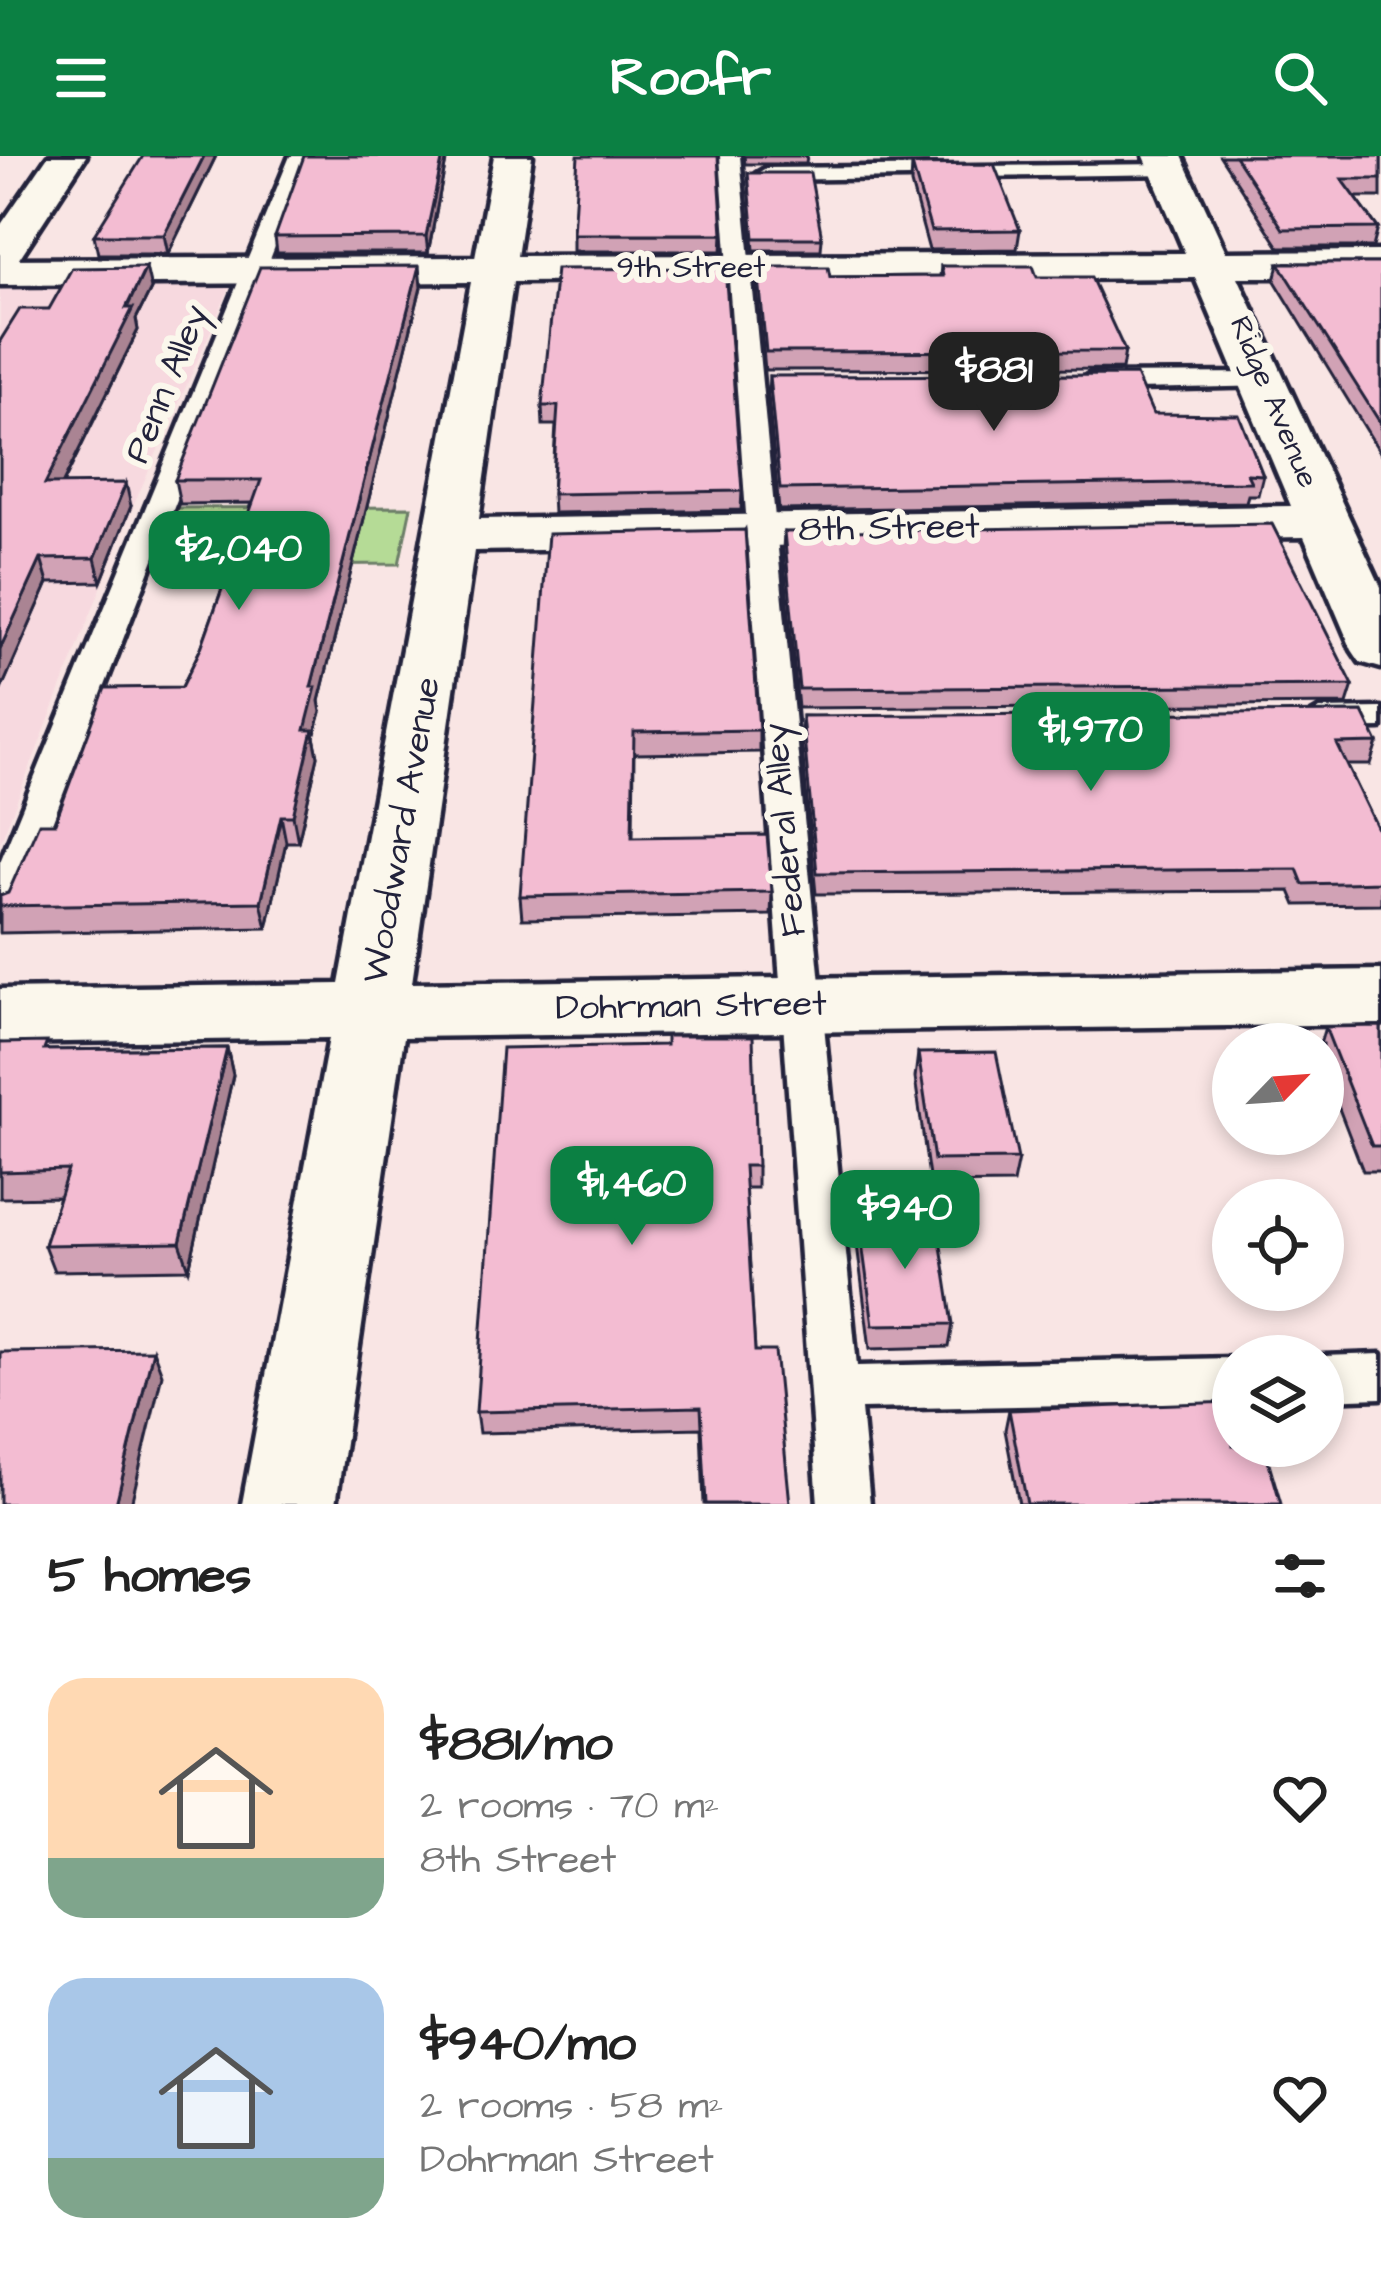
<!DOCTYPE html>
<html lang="en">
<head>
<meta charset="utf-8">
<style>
  :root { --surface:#fff; --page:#f6f6f6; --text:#222; --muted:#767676; --accent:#0b8043 }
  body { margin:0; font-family:"Architects Daughter",sans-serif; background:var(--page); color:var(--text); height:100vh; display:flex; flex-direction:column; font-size:45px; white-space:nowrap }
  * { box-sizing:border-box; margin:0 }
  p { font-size:39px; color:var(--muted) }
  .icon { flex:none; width:66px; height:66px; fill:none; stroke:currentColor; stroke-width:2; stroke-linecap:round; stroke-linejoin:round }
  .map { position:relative; height:1348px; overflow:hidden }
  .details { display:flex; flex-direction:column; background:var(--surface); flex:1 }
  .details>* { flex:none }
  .needle { width:78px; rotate:65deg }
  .fabs { position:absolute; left:1212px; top:867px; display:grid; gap:24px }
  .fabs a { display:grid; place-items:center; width:132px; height:132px; border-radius:50%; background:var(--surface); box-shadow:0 6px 18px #0003; font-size:60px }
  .price { position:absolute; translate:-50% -102px; padding:0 27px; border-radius:24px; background:var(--accent); color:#fff; font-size:39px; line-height:78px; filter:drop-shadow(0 3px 6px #0008) }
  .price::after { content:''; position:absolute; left:50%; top:72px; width:36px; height:27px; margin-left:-18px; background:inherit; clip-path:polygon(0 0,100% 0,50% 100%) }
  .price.current { background:#222; color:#fff }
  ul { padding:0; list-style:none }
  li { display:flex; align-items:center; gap:36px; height:300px; padding:0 48px }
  li span { display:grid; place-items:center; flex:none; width:336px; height:240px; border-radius:36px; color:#555 }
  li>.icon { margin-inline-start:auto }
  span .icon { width:144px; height:144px; fill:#fffc; stroke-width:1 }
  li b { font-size:51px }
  h2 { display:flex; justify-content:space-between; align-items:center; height:144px; padding:0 48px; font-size:51px }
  header { display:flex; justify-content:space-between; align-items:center; height:156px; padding:0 48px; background:var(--accent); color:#fff; font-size:54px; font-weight:700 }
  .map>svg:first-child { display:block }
</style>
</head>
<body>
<header><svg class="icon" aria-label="menu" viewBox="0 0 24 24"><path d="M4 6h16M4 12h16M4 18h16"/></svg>Roofr<svg class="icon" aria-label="search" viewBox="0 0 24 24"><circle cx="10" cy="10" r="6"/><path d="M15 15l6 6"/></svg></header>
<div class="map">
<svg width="1381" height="1348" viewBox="0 0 1381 1348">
  <rect width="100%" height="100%" fill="#f9e5e4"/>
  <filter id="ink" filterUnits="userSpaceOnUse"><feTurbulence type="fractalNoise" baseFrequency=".00833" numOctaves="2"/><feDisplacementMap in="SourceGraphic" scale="24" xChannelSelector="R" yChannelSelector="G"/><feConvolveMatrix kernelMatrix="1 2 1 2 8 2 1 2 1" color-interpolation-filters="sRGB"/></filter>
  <g filter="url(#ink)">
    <!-- built -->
    <path fill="#f7d9df" d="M 218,128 L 230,131 L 135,346 L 0,687 L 0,130 Z"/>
    <!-- green -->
    <path fill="#b5db96" stroke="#6c7e68" stroke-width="3" d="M 411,351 L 399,408 L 149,410 L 172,352 Z"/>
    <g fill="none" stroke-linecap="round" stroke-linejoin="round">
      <!-- service casing -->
      <g stroke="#22223b" stroke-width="9">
        <path id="service" d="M 290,0 L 310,0 L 19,752 L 13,761 L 0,765 L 0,706 Z
          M 720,0 L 740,0 L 857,1210 L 1233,1202 L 1233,1246 L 861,1253 L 870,1348 L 818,1348 Z
          M 1170,8 L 1180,14 L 1177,18 L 766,24 L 756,18 L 766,12 Z
          M 1264,217 L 1273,220 L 1273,230 L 1090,234 L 1077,226 L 1090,218 Z
          M 1381,552 L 1381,572 L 1320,573 L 1303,563 L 1320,553 Z
          M 1381,1198 L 1381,1242 L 1323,1244 L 1323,1200 Z"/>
      </g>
      <!-- minor casing -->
      <g stroke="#22223b" stroke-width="9">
        <path id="minor" d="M 494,0 L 532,0 L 517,100 L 1185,97 L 1144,0 L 1182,0 L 1226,96 L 1381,95 L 1381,121 L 1238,121 L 1381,431 L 1381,512 L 1360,506 L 1352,494 L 1304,381 L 474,395 L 412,827 L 1381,814 L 1381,868 L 404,881 L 336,1348 L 242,1348 L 329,882 L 0,887 L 0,833 L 339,828 L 471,126 L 0,129 L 0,103 L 475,101 ZM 1195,122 L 1291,350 L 479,363 L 513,126 Z"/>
      </g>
      <!-- tertiary casing -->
      <g stroke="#22223b" stroke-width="9">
        <path id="tertiary" d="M 48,0 L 86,0 L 15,109 L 0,112 L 0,70 Z"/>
      </g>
      <!-- service -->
      <use href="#service" fill="#fbf7ec" fill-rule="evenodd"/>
      <!-- minor -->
      <use href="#minor" fill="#fbf7ec" fill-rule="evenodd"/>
      <!-- tertiary -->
      <use href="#tertiary" fill="#fbf7ec" fill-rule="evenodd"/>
    </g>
    <!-- wall -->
    <path fill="#d1a2b5" stroke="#22223b" stroke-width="3" d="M 216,0 L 168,98 L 98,98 L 94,79 Z
      M 447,0 L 428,97 L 277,97 L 275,81 Z
      M 744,0 L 807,0 L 806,8 L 745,8 Z
      M 1220,0 L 1381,0 L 1381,41 L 1355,41 L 1378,72 L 1373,91 L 1279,91 Z
      M 912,9 L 1020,74 L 1017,93 L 929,94 L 911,28 Z
      M 748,17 L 822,82 L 821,94 L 754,94 Z
      M 573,78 L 723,78 L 722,95 L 573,95 Z
      M 1279,107 L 1381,107 L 1381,298 L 1275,125 Z
      M 941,110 L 1037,121 L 1125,195 L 1122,213 L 765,214 L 757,129 L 758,111 L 830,121 L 940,120 Z
      M 725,112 L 742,335 L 741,354 L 553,357 L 552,338 L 556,269 L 543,269 L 542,250 Z
      M 421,131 L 319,545 L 321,556 L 314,581 L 318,600 L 298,686 L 286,686 L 267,772 L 0,777 L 0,740 L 8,737 L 55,667 L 182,531 L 201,492 L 252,347 L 180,348 L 175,324 Z
      M 151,133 L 136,163 L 138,174 L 63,328 L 131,350 L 101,426 L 48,427 L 0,536 L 49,153 Z
      M 769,220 L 1153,258 L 1263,319 L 1258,339 L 1248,339 L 1246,346 L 779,354 L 768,239 Z
      M 745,374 L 759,574 L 759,596 L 634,598 L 633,681 L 772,736 L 771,759 L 522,763 L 520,740 Z
      M 784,376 L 1353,529 L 1347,548 L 798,552 L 783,394 Z
      M 802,560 L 1378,587 L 1371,609 L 1347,609 L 1381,679 L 1381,748 L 1296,749 L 1290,735 L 816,738 L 801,581 Z
      M 1381,870 L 1381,1015 L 1363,1015 L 1323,911 L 1323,888 L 1320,888 L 1325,871 Z
      M 0,887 L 49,894 L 227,892 L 233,919 L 189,1113 L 54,1115 L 44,1089 L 59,1041 L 0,1042 Z
      M 666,889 L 757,1010 L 757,1032 L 745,1032 L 755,1195 L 790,1348 L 704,1348 L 701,1272 L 479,1277 L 476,1256 Z
      M 918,897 L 1018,1003 L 1013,1027 L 930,1028 L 915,922 Z
      M 859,1064 L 953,1168 L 949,1191 L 870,1193 L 857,1088 Z
      M 1009,1254 L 1281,1348 L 1019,1348 L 1005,1274 Z"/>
    <!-- shaded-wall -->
    <path fill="#aa8493" stroke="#22223b" stroke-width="3" d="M 204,0 L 216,0 L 168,98 L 164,79 Z
      M 443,0 L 447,0 L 428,97 L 426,80 Z
      M 419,110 L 421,131 L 319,545 L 321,556 L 314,581 L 318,600 L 298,686 L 293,660 L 311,531 Z
      M 146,111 L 151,133 L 136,163 L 138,174 L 51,351 L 45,328 Z
      M 126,327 L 131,350 L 101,426 L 95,402 Z
      M 41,403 L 48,427 L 0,536 L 0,493 Z
      M 281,660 L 286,686 L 267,772 L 261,746 Z
      M 227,892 L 233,919 L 189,1113 L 180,1087 Z
      M 153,1194 L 162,1218 L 131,1348 L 116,1348 Z"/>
    <!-- building -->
    <path fill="#f3bcd2" stroke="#22223b" stroke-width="3" d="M 143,0 L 204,0 L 164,79 L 94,79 Z
      M 304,0 L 443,0 L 426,80 L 275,81 Z
      M 578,0 L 718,0 L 723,78 L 573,78 Z
      M 1235,0 L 1381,0 L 1381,23 L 1342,23 L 1378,72 L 1283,73 Z
      M 994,8 L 1020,74 L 931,75 L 912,9 Z
      M 748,17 L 810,17 L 822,82 L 754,82 Z
      M 1279,107 L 1381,107 L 1381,268 Z
      M 419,110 L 311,531 L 316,531 L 305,574 L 313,574 L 293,660 L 281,660 L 261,746 L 0,750 L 0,740 L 8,737 L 39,667 L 55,667 L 105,532 L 182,531 L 201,492 L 261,324 L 175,324 L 260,111 Z
      M 941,110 L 1033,110 L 1037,121 L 1091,121 L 1125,195 L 766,196 L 758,111 L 828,111 L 830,121 L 943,120 Z
      M 146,111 L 126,152 L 133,152 L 45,328 L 126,327 L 95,402 L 41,403 L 0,493 L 0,185 L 20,153 L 49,153 L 72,112 Z
      M 725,112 L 742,335 L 552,338 L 558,250 L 542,250 L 556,113 Z
      M 1136,219 L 1153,258 L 1239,259 L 1263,319 L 1247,318 L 1251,326 L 780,333 L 769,220 Z
      M 1272,368 L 1353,529 L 799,533 L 784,376 Z
      M 745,374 L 759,574 L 634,576 L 632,681 L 767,679 L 772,736 L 520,740 L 548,378 Z
      M 1363,556 L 1378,587 L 1337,588 L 1381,679 L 1381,726 L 1303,728 L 1297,713 L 817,717 L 802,560 Z
      M 1381,870 L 1381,990 L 1372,990 L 1325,871 Z
      M 666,880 L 753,880 L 757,1010 L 744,1010 L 755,1195 L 775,1195 L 790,1348 L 706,1348 L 701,1251 L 476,1256 L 502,892 L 666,889 Z
      M 47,886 L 44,894 L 227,892 L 180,1087 L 44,1089 L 68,1014 L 0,1016 L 0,887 Z
      M 996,896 L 1018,1003 L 934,1004 L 918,897 Z
      M 859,1064 L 937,1064 L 953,1168 L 873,1169 Z
      M 153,1194 L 116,1348 L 0,1348 L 0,1196 Z
      M 1233,1246 L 1233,1290 L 1264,1290 L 1281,1348 L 1027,1348 L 1009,1254 Z"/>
  </g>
  <g text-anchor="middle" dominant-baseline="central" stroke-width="12" stroke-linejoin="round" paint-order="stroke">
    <!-- far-street labels -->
    <g font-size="30" fill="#22223b" stroke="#fbf7ec">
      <text x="691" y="112">9th Street</text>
      <text transform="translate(1274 246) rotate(67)">Ridge Avenue</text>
    </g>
    <!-- street labels -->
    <g font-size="36" fill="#22223b" stroke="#fbf7ec">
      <text transform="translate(167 228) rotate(-68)">Penn Alley</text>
      <text transform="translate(889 372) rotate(-1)">8th Street</text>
      <text transform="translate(402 674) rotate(-80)">Woodward Avenue</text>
      <text transform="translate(785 674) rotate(-95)">Federal Alley</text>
      <text transform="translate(691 850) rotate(-1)">Dohrman Street</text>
    </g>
  </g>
</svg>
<div class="fabs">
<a><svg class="needle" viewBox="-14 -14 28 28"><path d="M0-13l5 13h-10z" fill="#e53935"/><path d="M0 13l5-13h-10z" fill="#767676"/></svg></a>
<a><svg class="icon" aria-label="locate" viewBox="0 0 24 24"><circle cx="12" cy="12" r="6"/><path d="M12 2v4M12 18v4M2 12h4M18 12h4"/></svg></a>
<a><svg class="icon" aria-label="layers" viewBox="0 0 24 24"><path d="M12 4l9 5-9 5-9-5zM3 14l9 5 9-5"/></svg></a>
</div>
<b class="price current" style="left:994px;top:278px">$881</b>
<b class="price" style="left:239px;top:457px">$2,040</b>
<b class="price" style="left:1091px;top:638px">$1,970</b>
<b class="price" style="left:632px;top:1092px">$1,460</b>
<b class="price" style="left:905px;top:1116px">$940</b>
</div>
<section class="details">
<h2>5 homes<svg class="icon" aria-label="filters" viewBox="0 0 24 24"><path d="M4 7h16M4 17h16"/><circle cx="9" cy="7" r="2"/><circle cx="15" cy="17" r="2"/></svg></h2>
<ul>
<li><span style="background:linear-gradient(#ffd9b3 75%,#7fa58c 0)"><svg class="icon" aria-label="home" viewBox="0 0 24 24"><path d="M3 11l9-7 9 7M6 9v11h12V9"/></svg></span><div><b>$881/mo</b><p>2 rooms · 70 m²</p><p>8th Street</p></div><svg class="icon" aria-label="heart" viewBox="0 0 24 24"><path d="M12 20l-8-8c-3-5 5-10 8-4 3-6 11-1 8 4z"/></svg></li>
<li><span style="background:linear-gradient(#a9c7e8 75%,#7fa58c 0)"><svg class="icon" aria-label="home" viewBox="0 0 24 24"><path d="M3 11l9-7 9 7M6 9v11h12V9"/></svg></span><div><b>$940/mo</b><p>2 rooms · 58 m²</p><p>Dohrman Street</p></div><svg class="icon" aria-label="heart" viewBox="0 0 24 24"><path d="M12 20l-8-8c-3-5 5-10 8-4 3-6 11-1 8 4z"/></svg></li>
</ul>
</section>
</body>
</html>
